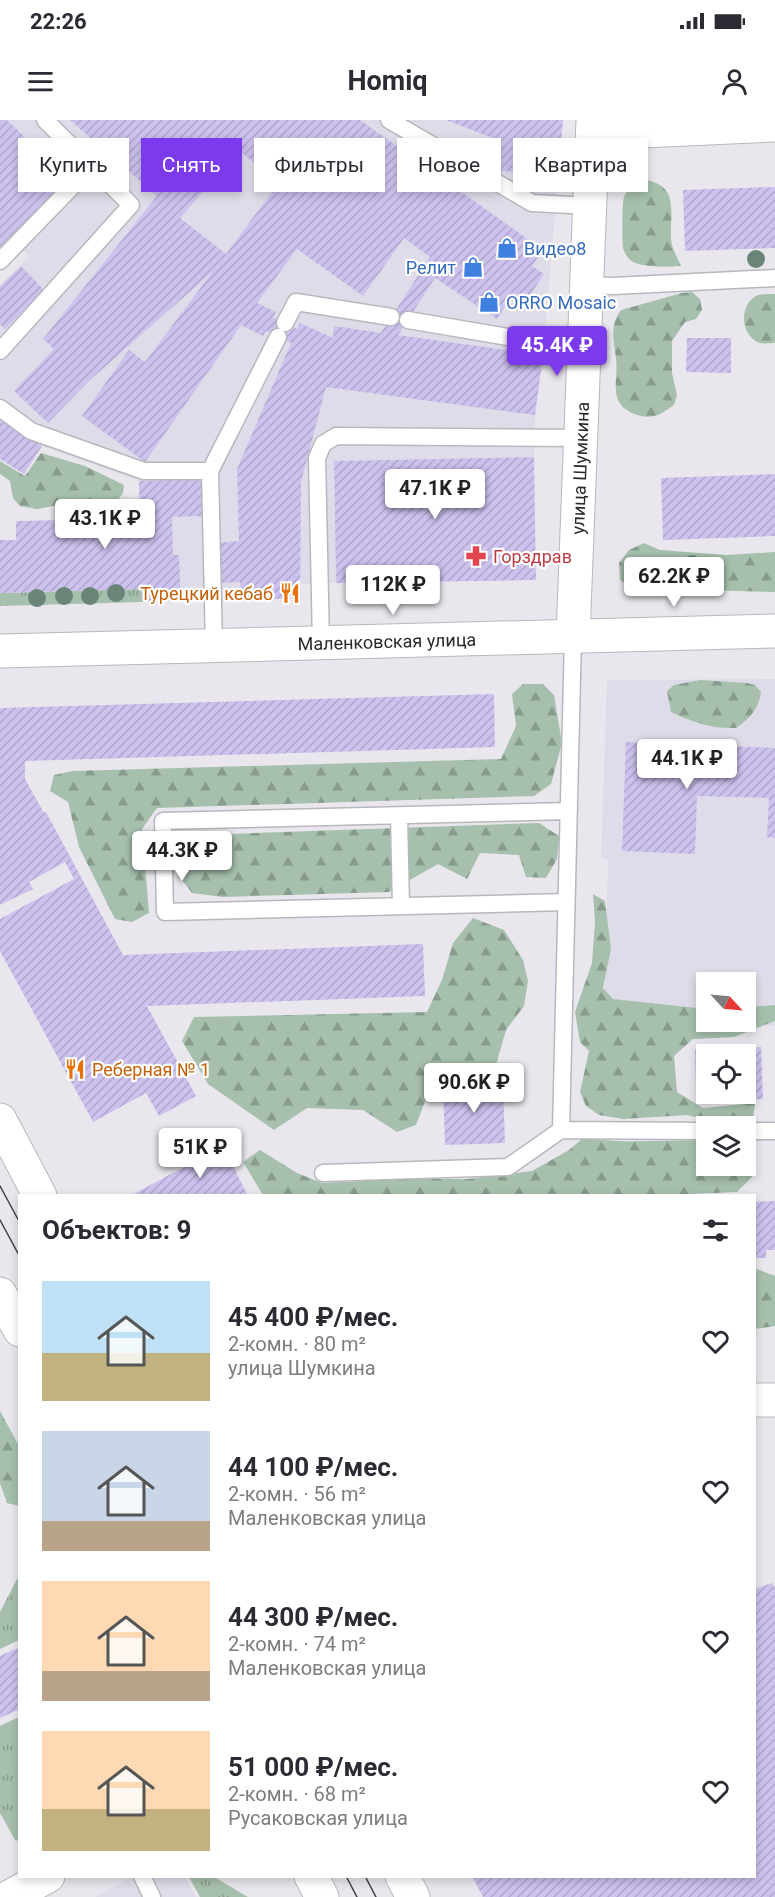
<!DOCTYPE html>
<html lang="ru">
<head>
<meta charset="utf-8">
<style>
  :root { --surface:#fff; --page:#f7f7f7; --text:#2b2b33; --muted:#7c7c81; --accent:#7c3aed }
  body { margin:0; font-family:Roboto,sans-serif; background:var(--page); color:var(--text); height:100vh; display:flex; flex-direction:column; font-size:22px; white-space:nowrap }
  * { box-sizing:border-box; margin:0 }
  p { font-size:20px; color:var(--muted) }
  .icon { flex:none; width:33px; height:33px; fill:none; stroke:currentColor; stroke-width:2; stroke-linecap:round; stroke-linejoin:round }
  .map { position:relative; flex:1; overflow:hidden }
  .sheet { position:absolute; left:18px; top:1074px; width:738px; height:684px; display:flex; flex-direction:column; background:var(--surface); border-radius:0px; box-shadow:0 3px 9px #0003 }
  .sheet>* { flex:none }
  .banner { position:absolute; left:18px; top:18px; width:740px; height:54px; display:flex; gap:12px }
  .needle { width:39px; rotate:116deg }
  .controls { position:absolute; left:696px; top:852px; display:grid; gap:12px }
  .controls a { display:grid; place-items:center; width:60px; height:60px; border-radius:0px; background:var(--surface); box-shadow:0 3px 9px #0003; font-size:30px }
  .price { position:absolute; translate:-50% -51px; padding:0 14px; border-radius:6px; background:#fff; color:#222; font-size:20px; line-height:39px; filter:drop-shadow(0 2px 3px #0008) }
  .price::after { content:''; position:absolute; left:50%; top:36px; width:18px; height:14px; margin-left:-9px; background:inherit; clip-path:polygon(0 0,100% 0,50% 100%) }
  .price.selected { background:var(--accent); color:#fff }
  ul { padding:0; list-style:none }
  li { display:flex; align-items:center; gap:18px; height:150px; padding:0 24px }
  li span { display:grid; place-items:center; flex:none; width:168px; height:120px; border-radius:0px; color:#555 }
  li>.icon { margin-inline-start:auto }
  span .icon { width:72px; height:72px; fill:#fffc; stroke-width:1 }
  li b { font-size:26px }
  h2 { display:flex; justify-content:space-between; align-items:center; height:72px; padding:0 24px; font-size:26px }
  .pill { padding:0 21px; border-radius:0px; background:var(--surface); box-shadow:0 3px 9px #0003; font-size:21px; line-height:54px }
  .pill.selected { background:var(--accent); color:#fff }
  .status { display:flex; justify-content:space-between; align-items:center; height:42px; padding:0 30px; background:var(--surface); direction:ltr }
  .status svg { height:16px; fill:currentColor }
  header { display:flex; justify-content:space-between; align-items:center; height:78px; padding:0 24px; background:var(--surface); font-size:27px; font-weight:700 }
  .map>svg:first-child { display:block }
</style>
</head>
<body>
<div class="status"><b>22:26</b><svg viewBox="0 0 49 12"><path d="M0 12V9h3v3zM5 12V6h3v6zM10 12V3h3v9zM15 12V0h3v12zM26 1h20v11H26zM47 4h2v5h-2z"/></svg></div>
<header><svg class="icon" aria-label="menu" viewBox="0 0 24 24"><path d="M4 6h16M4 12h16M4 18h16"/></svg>Homiq<svg class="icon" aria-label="person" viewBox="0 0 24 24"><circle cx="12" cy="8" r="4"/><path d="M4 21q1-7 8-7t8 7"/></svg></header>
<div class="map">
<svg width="775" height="1777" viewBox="0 0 775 1777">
  <defs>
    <pattern id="grass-tufts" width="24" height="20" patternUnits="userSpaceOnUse" patternTransform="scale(1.5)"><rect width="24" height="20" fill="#a6c0ad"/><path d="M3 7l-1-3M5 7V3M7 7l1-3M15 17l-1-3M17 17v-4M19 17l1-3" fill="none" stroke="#879c8d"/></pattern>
    <pattern id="forest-firs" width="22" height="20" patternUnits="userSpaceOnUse" patternTransform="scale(1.5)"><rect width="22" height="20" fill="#a6c0ad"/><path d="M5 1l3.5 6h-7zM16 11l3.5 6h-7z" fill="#879c8d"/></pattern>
    <pattern id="building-hatch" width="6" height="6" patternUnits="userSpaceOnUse" patternTransform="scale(1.5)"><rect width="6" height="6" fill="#cdc1ee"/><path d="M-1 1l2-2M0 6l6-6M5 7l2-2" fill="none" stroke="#b0a6cc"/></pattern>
  </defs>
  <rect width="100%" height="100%" fill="#e9e7ed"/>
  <!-- built -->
  <path fill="#dfdce9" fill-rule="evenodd" d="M 0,0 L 563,0 L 543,235 L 535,295 L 534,337 L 334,341 L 336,463 L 301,464 L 301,478 L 181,481 L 179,436 L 173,435 L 172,397 L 201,359 L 139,361 L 42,326 L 0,300 L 0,166 L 29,136 L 10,117 Z
    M 775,559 L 775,906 L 604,905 L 608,740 L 601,737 L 607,560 ZM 706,862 L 746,862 L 746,902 L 706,902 Z
    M 133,1756 L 185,1757 L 196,1777 L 95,1777 Z"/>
  <!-- grass -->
  <path fill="url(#grass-tufts)" d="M 142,469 L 143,482 L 0,486 L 0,473 Z
    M 17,1459 L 20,1459 L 19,1520 L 0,1529 L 0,1492 Z
    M 19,1597 L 19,1721 L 15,1720 L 0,1693 L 0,1606 Z
    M 189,1757 L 214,1757 L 248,1777 L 200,1777 Z"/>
  <!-- forest -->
  <path fill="url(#forest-firs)" d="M 646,60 C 679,66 670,92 671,118 C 671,127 677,137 681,146 C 668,147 640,148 630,140 C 627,137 624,132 623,128 C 622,122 622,81 624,77 C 628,67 637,63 646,60 Z
    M 692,172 L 700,179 L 702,190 L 696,199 L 685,202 L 672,221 L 672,253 L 677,275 L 674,285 C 668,289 660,295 654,296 C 642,299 623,292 618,280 C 613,268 618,252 616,239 C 614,221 609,206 621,190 L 682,173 Z
    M 775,174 L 775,223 C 771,223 764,224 760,223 C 741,217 738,186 756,176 C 761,174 769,174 775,174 Z
    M 41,333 L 85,346 L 124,365 L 123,373 L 112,388 L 76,382 L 37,389 L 20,386 L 13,378 L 10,361 L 0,354 L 0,341 L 25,356 Z
    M 644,423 L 660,430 L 726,435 L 775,432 L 775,472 L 701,470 L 650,473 L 634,470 L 620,460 L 619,443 L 629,430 Z
    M 700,560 L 747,563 L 755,565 L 761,572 C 759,589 749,599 736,608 C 712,609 692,602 671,592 L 667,571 L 674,565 Z
    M 523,564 L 543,564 L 554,575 L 562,623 L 551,664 L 534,676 L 157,688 L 142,709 L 149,793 L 132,802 L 115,799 L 79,727 L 68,682 L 50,671 L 54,655 L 73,651 L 501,639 L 516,606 L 512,574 Z
    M 539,703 L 559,716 L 557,739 L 546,758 L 526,757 L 519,735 L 480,733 L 467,759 L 438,744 L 389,772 L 223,777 L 192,773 L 182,760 L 181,723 L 201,715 Z
    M 593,774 L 605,781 L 611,829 L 603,868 L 613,879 L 706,889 L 706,902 L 746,902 L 746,887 L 775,885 L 775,901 L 734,917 L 693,919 L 674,936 L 677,972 L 703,988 L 755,983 L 753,999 L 727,1005 L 687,995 L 623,999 L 599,995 L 586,986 L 580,972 L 589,931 L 580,922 L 575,892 L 592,843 L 595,802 Z
    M 473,798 L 504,810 L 523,840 L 528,861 L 524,886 L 506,910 L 496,945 L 434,958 L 416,1005 L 397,1012 L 363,990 L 307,988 L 274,1010 L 208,964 L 182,921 L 194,897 L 427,892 L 442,860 L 453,823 Z
    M 583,1018 C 624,1024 665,1020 706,1020 L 706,1046 L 746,1046 L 746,1029 L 754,1034 L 752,1057 L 737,1072 L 648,1076 L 263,1075 L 243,1042 L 260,1030 L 297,1053 L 322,1063 L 404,1059 L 468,1059 L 532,1051 L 569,1030 Z
    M 754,1148 L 775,1156 L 775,1206 L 755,1209 Z
    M 0,1291 L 19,1326 L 19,1386 L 7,1383 L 0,1363 Z"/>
  <!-- building -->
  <path fill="url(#building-hatch)" fill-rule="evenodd" d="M 0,0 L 7,0 L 67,58 L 0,127 Z
    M 70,0 L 360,0 L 543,130 L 532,146 L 544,154 L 525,183 L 512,175 L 497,199 L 435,158 L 398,215 L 543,235 L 535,295 L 326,267 L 301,362 L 300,478 L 241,480 L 240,462 L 219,463 L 218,423 L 239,421 L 237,349 L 291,223 L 266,211 L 263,216 L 241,205 L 145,342 L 82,296 L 129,230 L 145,242 L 213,151 L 90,260 L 48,303 L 14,271 L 54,229 L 43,219 L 157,76 ZM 239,30 L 278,64 L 226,134 L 180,98 ZM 404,118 L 430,137 L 381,213 L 334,206 L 333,218 L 300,203 L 297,209 L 273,197 L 276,192 L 257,183 L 297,129 L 363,176 Z
    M 446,0 L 563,0 L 558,57 L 494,50 L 498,20 Z
    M 775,67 L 775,128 L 685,131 L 683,70 Z
    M 21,146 L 44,170 L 5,209 L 0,204 L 0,166 Z
    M 687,218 L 731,218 L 731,253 L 686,252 Z
    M 0,300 L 42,326 L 24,354 L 0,339 Z
    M 534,337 L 536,460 L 336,463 L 334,341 Z
    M 775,354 L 775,416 L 663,420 L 661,358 Z
    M 201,359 L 202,396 L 172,397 L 173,435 L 179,435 L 181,481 L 143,482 L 142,469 L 0,473 L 0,420 L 16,420 L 16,401 L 67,400 L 67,418 L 140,415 L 139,361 Z
    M 494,574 L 495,627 L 25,641 L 25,659 L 44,693 L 46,692 L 123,835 L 423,824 L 425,876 L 147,886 L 196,976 L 159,996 L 146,973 L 93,1002 L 0,831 L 0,799 L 74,759 L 65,742 L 29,762 L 33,769 L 0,785 L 0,588 Z
    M 626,622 L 775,628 L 775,718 L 767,717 L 769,678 L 697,676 L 695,734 L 622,731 Z
    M 761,927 L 763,979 L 696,981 L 695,929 ZM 706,934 L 746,934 L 746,974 L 706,974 Z
    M 503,964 L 505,1023 L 445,1025 L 443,966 Z
    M 223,1026 L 248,1076 L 130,1076 Z
    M 775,1081 L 775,1130 L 766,1130 L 766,1138 L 754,1138 L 754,1082 Z
    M 772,1463 L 775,1468 L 775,1777 L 483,1777 L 472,1756 L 754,1756 L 754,1469 Z
    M 20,1527 L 20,1589 L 0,1598 L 0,1536 Z"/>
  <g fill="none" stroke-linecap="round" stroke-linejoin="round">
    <!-- service casing -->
    <g stroke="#b8b7bd" stroke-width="19">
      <path id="service" d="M 389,0 L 532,83 L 590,86
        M 0,141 L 92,46
        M 587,165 L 613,166 L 775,158
        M 408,200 L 554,225 L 584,226
        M 285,203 L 296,182 L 391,197
        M 0,231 L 131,85 L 45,0
        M 0,288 L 31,311 L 144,351 L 210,351
        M 321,523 L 317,338 L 323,324 L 336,316 L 580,318
        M 214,526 L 210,351 L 278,217
        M 399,696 L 401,786
        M 566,782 L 165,792 L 163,701 L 569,691
        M 561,1010 L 573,516
        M 746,1011 L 775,1011
        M 323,1053 L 508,1047 L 561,1010 L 706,1011
        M 142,1756 L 152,1777"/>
    </g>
    <!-- minor casing -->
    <g stroke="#b8b7bd" stroke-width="35">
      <path id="minor" d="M 593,11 L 621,12 L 775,5
        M 754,1280 L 775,1280
        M 9,1777 L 48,1756"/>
    </g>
    <!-- tertiary casing -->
    <g stroke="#b8b7bd" stroke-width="35">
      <g id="tertiary">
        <path id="s1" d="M 573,516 L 593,0"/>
        <path id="s2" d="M 0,531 L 775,511"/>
      </g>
    </g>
    <!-- primary casing -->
    <g stroke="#b8b7bd" stroke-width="35">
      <path id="primary" d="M 0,1000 L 40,1076
        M 0,1174 L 20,1210
        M 311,1756 L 322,1777
        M 402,1756 L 413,1777"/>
    </g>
    <!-- service -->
    <use href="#service" stroke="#fff" stroke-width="16"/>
    <!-- minor -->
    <use href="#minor" stroke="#fff" stroke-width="33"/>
    <!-- tertiary -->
    <use href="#tertiary" stroke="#fff" stroke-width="33"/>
    <!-- primary -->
    <use href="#primary" stroke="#fff" stroke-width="33"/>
    <!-- tram -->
    <path stroke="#414143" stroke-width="1.5" d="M 0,1066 L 20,1103
      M 0,1100 L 20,1137
      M 346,1756 L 357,1777
      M 365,1756 L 376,1777"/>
  </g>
  <!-- trees -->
  <g fill="#698578">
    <circle cx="756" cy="139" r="9"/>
    <circle cx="692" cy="444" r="9"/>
    <circle cx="116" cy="473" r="9"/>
    <circle cx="64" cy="476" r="9"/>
    <circle cx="90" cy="476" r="9"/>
    <circle cx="37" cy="478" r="9"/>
  </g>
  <!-- icons -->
  <defs>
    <g id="shop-bare" transform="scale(1.62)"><path d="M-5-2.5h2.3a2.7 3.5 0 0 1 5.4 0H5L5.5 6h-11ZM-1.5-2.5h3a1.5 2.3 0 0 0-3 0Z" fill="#3f7fe0" stroke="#fff" stroke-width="2.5" paint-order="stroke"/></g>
    <g id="pharmacy-bare" transform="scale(1.62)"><path d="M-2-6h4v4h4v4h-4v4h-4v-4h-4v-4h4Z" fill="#e0444e" stroke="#fff" stroke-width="2.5" paint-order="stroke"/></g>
    <g id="restaurant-bare" transform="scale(1.62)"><path d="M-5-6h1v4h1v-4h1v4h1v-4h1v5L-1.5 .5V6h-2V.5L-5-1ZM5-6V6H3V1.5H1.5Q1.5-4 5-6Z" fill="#e8710a" stroke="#fff" stroke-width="2.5" paint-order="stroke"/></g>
  </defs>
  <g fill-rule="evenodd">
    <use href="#shop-bare" x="507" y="128"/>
    <use href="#shop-bare" x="473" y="147"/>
    <use href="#shop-bare" x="489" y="182"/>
    <use href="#pharmacy-bare" x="476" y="436"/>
    <use href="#restaurant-bare" x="290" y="473"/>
    <use href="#restaurant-bare" x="75" y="949"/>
  </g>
  <g text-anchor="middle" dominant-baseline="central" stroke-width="4.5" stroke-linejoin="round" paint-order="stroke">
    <!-- shop labels -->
    <g font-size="18" fill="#366cbe" stroke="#fff" text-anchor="start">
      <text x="524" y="128">Видео8</text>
      <text x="456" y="147" text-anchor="end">Релит</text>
      <text x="506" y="182">ORRO Mosaic</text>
    </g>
    <!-- street labels -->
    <g font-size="18" fill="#29292b" stroke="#fff">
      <text stroke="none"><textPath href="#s1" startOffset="168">улица Шумкина</textPath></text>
      <text stroke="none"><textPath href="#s2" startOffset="387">Маленковская улица</textPath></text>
    </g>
    <!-- health labels -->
    <g font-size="18" fill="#be3a42" stroke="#fff" text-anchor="start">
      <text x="493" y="436">Горздрав</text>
    </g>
    <!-- food labels -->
    <g font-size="18" fill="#c56008" stroke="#fff" text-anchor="end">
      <text x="273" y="473">Турецкий кебаб</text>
      <text x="92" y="949" text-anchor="start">Реберная № 1</text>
    </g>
  </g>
</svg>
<div class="controls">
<a><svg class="needle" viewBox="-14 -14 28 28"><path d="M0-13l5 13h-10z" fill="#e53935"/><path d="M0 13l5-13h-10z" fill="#7c7c81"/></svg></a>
<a><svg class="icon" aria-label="locate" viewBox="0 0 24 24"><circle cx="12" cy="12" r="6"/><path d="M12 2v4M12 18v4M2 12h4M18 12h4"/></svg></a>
<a><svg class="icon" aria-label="layers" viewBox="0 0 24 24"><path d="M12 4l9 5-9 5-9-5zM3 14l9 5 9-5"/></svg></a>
</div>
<b class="price selected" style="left:557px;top:257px">45.4K ₽</b>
<b class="price" style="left:435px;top:400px">47.1K ₽</b>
<b class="price" style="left:105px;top:430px">43.1K ₽</b>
<b class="price" style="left:674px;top:488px">62.2K ₽</b>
<b class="price" style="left:393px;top:496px">112K ₽</b>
<b class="price" style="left:687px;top:670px">44.1K ₽</b>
<b class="price" style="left:182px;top:762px">44.3K ₽</b>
<b class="price" style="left:474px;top:994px">90.6K ₽</b>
<b class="price" style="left:200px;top:1059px">51K ₽</b>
<div class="banner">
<a class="pill">Купить</a>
<a class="pill selected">Снять</a>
<a class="pill">Фильтры</a>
<a class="pill">Новое</a>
<a class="pill">Квартира</a>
</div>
<section class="sheet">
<h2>Объектов: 9<svg class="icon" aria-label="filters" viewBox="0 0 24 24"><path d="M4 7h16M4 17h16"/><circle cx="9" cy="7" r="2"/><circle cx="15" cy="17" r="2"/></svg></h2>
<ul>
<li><span style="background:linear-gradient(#bfe0f5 60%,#c2b280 0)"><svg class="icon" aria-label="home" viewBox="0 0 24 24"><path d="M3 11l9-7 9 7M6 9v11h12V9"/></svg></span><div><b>45 400 ₽/мес.</b><p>2-комн. · 80 m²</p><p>улица Шумкина</p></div><svg class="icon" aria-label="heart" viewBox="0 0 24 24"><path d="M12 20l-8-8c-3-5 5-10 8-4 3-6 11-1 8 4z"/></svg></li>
<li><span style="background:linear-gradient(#c9d6e8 75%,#b9a48a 0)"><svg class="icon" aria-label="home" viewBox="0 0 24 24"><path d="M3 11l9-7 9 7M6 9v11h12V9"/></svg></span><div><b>44 100 ₽/мес.</b><p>2-комн. · 56 m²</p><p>Маленковская улица</p></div><svg class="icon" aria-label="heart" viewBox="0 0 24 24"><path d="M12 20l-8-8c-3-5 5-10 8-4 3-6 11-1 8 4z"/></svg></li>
<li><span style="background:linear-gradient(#ffd9b3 75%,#b9a48a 0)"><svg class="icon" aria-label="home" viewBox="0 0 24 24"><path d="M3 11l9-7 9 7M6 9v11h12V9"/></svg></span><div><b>44 300 ₽/мес.</b><p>2-комн. · 74 m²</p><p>Маленковская улица</p></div><svg class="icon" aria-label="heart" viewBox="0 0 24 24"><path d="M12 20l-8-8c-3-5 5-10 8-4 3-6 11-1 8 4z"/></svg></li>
<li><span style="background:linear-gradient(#ffd9b3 65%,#c2b280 0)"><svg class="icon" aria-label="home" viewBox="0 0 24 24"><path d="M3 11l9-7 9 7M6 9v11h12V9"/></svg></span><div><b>51 000 ₽/мес.</b><p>2-комн. · 68 m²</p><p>Русаковская улица</p></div><svg class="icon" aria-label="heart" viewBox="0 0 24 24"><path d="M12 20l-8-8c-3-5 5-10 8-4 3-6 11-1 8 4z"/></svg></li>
</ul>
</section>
</div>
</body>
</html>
